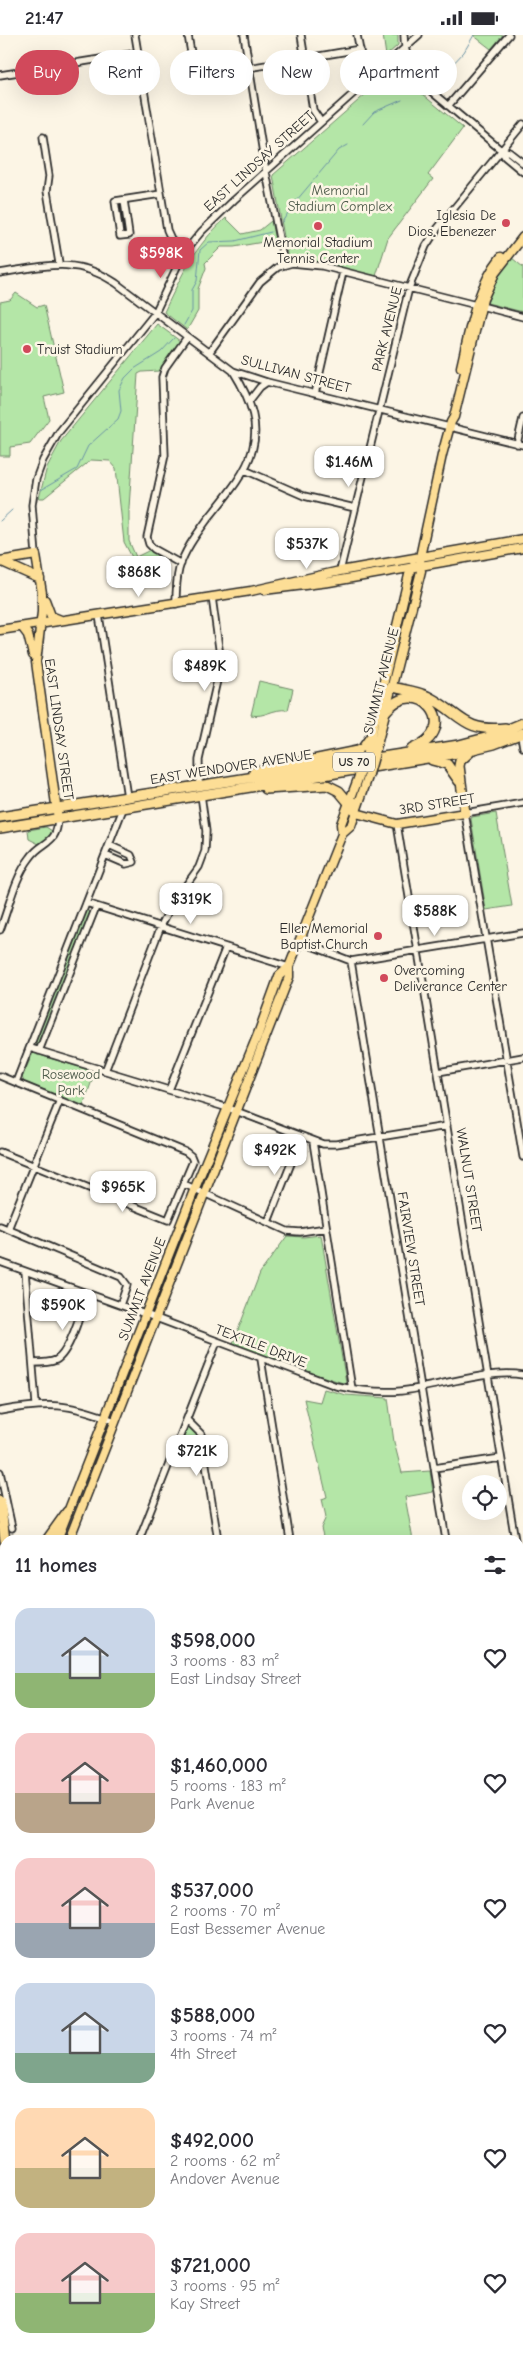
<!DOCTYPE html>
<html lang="en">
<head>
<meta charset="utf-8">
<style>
  :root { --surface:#fff; --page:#f2f2f3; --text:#2b2b33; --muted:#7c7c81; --accent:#d1495b }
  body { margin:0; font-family:"Comic Neue",sans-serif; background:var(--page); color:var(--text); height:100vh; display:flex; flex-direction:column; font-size:19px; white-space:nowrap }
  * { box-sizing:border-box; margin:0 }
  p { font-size:16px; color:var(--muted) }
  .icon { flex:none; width:28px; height:28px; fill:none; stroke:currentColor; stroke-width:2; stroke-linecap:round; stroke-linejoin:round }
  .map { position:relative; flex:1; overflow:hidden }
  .panel { position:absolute; left:0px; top:1500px; width:524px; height:821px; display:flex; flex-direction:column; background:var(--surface); border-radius:15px 15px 0 0; box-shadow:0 5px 20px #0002 }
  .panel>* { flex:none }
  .top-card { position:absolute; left:15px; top:15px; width:494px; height:45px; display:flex; gap:10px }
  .tools { position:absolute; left:462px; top:1440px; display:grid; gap:10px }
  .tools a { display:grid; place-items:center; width:45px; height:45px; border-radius:50%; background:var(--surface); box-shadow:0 5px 20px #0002; font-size:25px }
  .price { position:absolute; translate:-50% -42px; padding:0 11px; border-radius:10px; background:#fff; color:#222; font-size:16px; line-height:32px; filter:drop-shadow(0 1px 2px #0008) }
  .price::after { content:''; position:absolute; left:50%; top:30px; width:15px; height:11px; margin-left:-8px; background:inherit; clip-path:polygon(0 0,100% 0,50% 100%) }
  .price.selected { background:var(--accent); color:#fff }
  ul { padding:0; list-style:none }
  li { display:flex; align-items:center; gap:15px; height:125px; padding:0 15px }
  li span { display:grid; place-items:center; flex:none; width:140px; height:100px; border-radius:15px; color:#555 }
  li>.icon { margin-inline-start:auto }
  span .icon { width:60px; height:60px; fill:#fffc; stroke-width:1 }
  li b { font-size:21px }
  h2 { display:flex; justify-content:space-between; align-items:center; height:60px; padding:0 15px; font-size:21px }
  .chip { padding:0 18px; border-radius:22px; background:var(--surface); box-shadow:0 5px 20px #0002; font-size:18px; line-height:45px }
  .chip.selected { background:var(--accent); color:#fff }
  .status { display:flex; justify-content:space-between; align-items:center; height:35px; padding:0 25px; background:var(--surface); direction:ltr }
  .status svg { height:14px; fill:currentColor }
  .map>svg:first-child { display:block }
</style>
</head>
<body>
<div class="status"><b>21:47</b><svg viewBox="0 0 49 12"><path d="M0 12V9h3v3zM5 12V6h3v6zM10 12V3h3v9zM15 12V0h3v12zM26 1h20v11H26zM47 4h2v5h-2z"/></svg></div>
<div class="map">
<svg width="523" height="2321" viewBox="0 0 523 2321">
  <rect width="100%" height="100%" fill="#fcf5e5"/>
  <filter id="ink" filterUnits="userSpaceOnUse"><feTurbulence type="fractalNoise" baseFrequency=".02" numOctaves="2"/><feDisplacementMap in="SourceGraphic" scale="10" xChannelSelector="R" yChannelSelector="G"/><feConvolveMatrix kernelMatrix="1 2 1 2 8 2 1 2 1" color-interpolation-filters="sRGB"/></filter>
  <g filter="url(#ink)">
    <!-- green -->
    <path fill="#b4e6a7" stroke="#708869" d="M 383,0 L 398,0 L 398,10 L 386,21 Z
      M 473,0 L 503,0 L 491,14 Z
      M 398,31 L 404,32 L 422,59 L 463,93 L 428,140 L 433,144 L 388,203 L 376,241 L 316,227 L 288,224 L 273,140 Z
      M 226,183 L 242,199 L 260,195 L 271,186 L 275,205 L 234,212 L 221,212 L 205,228 L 206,233 L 198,254 L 198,276 L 187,295 L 164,277 C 183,238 193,213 226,183 Z
      M 512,223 L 523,232 L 523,277 L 487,268 L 499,241 Z
      M 16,258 L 37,272 L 44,270 L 64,357 L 44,362 L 49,384 L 30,409 L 10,412 L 10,421 L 0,421 L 0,267 L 10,265 Z
      M 157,289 L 180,306 L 159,336 L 142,337 L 138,339 L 129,473 L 129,506 L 136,522 L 150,515 L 158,520 L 155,524 L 135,528 L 124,507 L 116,433 L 110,426 L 91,425 L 44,463 L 39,463 L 47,432 L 61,406 Z
      M 259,646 L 293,654 L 288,675 C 272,673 265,683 251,680 Z
      M 496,778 L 512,871 L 486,875 L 471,784 L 472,782 Z
      M 46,792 L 52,796 L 49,802 L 39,809 L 29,804 L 28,795 Z
      M 87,875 L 91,878 L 39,1009 L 36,1010 L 36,1004 Z
      M 33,1018 L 95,1037 L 83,1071 L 24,1047 L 22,1042 Z
      M 321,1200 L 346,1347 L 343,1348 L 290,1331 L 233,1308 L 260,1238 L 287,1201 L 304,1202 Z
      M 324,1354 L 346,1360 L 388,1363 L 394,1407 L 402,1438 L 430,1436 L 433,1457 L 405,1462 L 413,1505 L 324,1505 L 321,1493 L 326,1482 L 322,1464 L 327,1462 L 304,1364 L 320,1367 Z
      M 191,1392 L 196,1399 L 199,1415 L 182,1407 L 187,1394 Z
      M 523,1583 L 523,1709 L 519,1710 L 519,1587 Z
      M 519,2199 L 522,2199 L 523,2205 L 523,2321 L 448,2321 L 440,2316 L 519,2316 Z
      M 271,2316 L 354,2316 L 371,2321 L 272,2321 Z"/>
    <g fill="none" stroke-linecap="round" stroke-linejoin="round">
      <!-- stream -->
      <path stroke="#6b93a5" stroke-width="1" d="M 437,46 L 464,17 L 474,0
        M 363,89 L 374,77 L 402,65
        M 282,187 L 296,166 L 339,115 L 348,110
        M 184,290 L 192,276 L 192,255 L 197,246 L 200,215 L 209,207 L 235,206 L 271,197
        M 41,455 L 77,434 L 88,411 L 118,384 L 121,376 L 119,355 L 125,343 L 134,334 L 161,317 L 174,303
        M 0,486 L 12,475
        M 0,2081 L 5,2081
        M 519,2316 L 523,2318"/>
      <!-- river -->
      <path stroke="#95d8f7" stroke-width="8" d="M 519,1605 L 523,1599
        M 0,2053 L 5,2053"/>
      <!-- minor casing -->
      <g stroke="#2b2b2b" stroke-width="9">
        <path id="minor" d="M 135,0 L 167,195 L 172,206 L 183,219
          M 188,0 L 195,42 L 360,14
          M 244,0 L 266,137 L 284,229
          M 301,0 L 313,75 L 321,87
          M 357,0 L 363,32 L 371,43
          M 404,0 C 404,20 413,38 427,53 L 501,115 L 509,117 L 523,128
          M 0,40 L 138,18
          M 448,71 L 509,0
          M 43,102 L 49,141 L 47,156 L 59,228
          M 501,115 L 505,122 L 523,137
          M 124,165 L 129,200 L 120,201 L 115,166 L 161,159
          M 0,238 C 44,231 76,221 116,248 L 233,336 L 267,347 L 523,410
          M 481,271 L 523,282
          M 209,318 L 260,247 L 278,232 L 292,228 L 322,231 L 476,270
          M 315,359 L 343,237
          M 250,365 L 260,352 L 267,347
          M 517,409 L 523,383
          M 245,435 L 304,461 L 355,473
          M 36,520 L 32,470 L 36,444 L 43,425 L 59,397 L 155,278 L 183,219 L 201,197 L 234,165 L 419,0
          M 181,529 L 154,514 L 149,509 L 147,502 L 165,420 L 162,342 L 165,333 L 187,302
          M 340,536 L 409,253 L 426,211 L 437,194 L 523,89
          M 176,569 C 176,557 176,546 179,534 C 184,516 196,500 207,485 C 251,431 275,403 233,336
          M 99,580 L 127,762
          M 521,700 L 523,712
          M 199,749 L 199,725 L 221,628 L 212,562
          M 523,768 L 465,778 L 523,1122
          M 397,789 L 515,1505
          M 105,820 L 126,829 L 134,827 L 131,820 L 109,810
          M 86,868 L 289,932
          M 0,895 C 9,872 15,842 30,823 C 42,805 57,811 58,784
          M 299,906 L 351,926 L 523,898
          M 351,926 L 446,1505
          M 30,1013 L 228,1073 L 323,1109 L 336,1109 L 447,1091
          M 39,1016 L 96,872
          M 105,1036 L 161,891 L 171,871 L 199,832 L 205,816 L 206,796 L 201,760
          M 438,1037 L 523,1022
          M 0,1041 L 186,1117 L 191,1121 L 193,1126 L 168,1185 L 0,1117
          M 16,1047 L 123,774
          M 169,1055 L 226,912
          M 313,1107 L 352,1354
          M 184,1149 L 287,1196 L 300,1197 L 326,1193
          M 268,1187 L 301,1103
          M 0,1191 L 121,1242 L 127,1250 L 120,1270
          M 8,1194 L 60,1065
          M 0,1227 L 156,1283 L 336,1351 C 357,1355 379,1358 401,1356 C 437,1352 488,1334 523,1340
          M 25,1236 L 36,1369
          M 261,1324 L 290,1505
          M 33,1328 C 40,1328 49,1328 56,1325 C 70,1318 82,1274 87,1258
          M 0,1376 C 48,1367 69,1368 115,1386
          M 187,1385 L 201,1399 L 218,1505
          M 434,1433 L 501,1423
          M 0,1437 L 12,1493
          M 139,1505 L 217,1307
          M 519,1525 L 521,1541 L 519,1546
          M 519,1744 L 523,1743
          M 519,1805 L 523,1805
          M 519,1869 L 523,1893
          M 519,1936 L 523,1935
          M 519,2194 L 523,2193
          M 0,2278 L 5,2278
          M 269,2316 L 269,2321
          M 142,2321 L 166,2316"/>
      </g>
      <!-- major casing -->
      <g stroke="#2b2b2b" stroke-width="11">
        <path id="major" d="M 461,332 C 470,293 476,254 501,222
          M 0,526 L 36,520 L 42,558 L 42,577 L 36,627 L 58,784
          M 0,526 L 40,544
          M 264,555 L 329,547 L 523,513
          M 45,565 L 51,581 L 61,585
          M 22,592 L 28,600 L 33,620
          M 0,595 L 251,556 L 340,536 L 523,504
          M 367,718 L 409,540 L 414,530
          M 375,718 L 421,536 L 420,522 L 442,420 L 451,387 L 454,382 L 483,264 L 495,238 L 523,202
          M 353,766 L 352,774 L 356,778 L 397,789 L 465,778
          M 342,799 L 351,791 L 369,739
          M 57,1505 L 195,1153 L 258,999 L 279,941 L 289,932 L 342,799 L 341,789 L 361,736
          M 69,1505 L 289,942 L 289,932
          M 0,1656 L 5,1633
          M 1,1675 L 5,1679
          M 0,1715 L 5,1694
          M 0,1873 L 5,1884
          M 0,2224 L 5,2228
          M 164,2316 L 165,2321"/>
      </g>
      <!-- highway casing -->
      <g stroke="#2b2b2b" stroke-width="12">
        <path id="highway" d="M 385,677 C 417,637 466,693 412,714
          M 375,684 L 387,657 L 392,652 C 404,655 418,656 429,662 C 462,679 462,697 505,693
          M 432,725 L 447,729 L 459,746
          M 254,737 L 357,716 L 363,713 L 370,703
          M 266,754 L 327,750 L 339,756 L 349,768
          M 465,778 L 459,731 L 460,726 L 471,716
          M 0,782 L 459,710 L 489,702 L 523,688
          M 0,793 L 452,719 L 494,709 L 523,698
          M 0,1466 L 5,1505
          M 47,1505 L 67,1477
          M 0,1539 L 0,1545
          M 0,1554 L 5,1548
          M 0,1619 L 5,1584
          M 0,1800 L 5,1774"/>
      </g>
      <!-- minor -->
      <use href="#minor" stroke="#fcf5e5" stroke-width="5.5"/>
      <!-- major -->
      <use href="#major" stroke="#fdde96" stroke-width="8"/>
      <!-- highway -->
      <use href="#highway" stroke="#fdde96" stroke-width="9"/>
      <!-- major-bridge casing -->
      <g stroke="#2b2b2b" stroke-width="11" stroke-linecap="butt">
        <path id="major-bridge" d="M 361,736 L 367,718
          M 369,739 L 375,718"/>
      </g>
      <!-- major-bridge -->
      <use href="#major-bridge" stroke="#fdde96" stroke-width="8"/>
    </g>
  </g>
  <!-- markers -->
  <g fill="#d1495b" stroke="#fcf5e5" stroke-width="2">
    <circle cx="506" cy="188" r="5"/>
    <circle cx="318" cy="191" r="5"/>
    <circle cx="27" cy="314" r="5"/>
    <circle cx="378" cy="901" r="5"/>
    <circle cx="384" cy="943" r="5"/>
  </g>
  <g text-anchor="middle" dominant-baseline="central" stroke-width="5" stroke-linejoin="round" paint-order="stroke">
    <!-- shield labels -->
    <rect fill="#fcf5e5" stroke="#6a6863" stroke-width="1" x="333" y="717.5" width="42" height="19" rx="4"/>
    <g font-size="12" font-weight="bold" fill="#2b2b2b">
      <text x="354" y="727">US 70</text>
    </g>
    <!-- street labels -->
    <g font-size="14" fill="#2b2b2b" stroke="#fcf5e5">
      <text transform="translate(259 126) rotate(-42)">EAST LINDSAY STREET</text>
      <text transform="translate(387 294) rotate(-76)">PARK AVENUE</text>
      <text transform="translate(296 339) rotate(15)">SULLIVAN STREET</text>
      <text transform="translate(381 646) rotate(-76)">SUMMIT AVENUE</text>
      <text transform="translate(59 694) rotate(82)">EAST LINDSAY STREET</text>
      <text transform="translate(231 732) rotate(-9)">EAST WENDOVER AVENUE</text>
      <text transform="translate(437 769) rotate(-9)">3RD STREET</text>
      <text transform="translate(469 1145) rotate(81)">WALNUT STREET</text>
      <text transform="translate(411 1214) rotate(81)">FAIRVIEW STREET</text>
      <text transform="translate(142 1254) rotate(-69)">SUMMIT AVENUE</text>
      <text transform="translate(261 1311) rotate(21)">TEXTILE DRIVE</text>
    </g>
    <!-- park labels -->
    <g font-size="14" fill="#4d5a4a" stroke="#fcf5e5">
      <text x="340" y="155">Memorial<tspan x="340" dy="16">Stadium Complex</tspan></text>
      <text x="71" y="1039">Rosewood<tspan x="71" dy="16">Park</tspan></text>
    </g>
    <!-- poi labels -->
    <g font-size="14" fill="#2b2b2b" stroke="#fcf5e5" text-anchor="end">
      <text x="496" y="180">Iglesia De<tspan x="496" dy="16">Dios, Ebenezer</tspan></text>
      <text x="318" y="207" text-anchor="middle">Memorial Stadium<tspan x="318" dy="16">Tennis Center</tspan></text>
      <text x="37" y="314" text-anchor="start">Truist Stadium</text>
      <text x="368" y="893">Eller Memorial<tspan x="368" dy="16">Baptist Church</tspan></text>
      <text x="394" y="935" text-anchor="start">Overcoming<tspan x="394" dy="16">Deliverance Center</tspan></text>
    </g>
  </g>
</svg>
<div class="tools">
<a><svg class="icon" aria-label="locate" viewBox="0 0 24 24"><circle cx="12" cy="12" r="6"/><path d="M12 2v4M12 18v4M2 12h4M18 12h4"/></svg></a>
</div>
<b class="price selected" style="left:161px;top:244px">$598K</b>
<b class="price" style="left:349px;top:453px">$1.46M</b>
<b class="price" style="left:307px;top:535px">$537K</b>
<b class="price" style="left:139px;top:563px">$868K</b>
<b class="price" style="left:205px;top:657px">$489K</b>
<b class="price" style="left:191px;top:890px">$319K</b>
<b class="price" style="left:435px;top:902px">$588K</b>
<b class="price" style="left:275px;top:1141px">$492K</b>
<b class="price" style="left:123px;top:1178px">$965K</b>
<b class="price" style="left:63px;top:1296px">$590K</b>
<b class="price" style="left:197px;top:1442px">$721K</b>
<div class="top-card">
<a class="chip selected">Buy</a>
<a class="chip">Rent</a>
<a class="chip">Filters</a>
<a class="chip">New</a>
<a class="chip">Apartment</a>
</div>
<section class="panel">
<h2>11 homes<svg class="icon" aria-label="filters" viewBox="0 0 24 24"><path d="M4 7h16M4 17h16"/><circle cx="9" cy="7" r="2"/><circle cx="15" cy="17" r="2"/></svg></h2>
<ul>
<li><span style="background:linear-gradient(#c9d6e8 65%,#8fb573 0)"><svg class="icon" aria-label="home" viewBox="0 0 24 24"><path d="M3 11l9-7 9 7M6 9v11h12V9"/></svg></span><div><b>$598,000</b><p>3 rooms · 83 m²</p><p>East Lindsay Street</p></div><svg class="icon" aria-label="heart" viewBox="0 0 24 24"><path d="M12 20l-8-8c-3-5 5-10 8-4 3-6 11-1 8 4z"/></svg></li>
<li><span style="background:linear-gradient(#f6c9c9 60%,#b9a48a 0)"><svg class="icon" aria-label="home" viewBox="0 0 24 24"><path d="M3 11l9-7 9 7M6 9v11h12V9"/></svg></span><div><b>$1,460,000</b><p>5 rooms · 183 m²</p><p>Park Avenue</p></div><svg class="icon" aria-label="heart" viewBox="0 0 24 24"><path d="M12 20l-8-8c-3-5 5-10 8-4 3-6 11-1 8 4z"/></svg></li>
<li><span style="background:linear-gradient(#f6c9c9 65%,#9aa5b1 0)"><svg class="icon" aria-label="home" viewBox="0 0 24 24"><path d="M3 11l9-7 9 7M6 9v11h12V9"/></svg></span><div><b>$537,000</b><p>2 rooms · 70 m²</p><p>East Bessemer Avenue</p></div><svg class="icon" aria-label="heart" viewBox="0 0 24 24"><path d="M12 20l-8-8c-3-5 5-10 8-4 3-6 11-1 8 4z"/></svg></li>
<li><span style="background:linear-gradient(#c9d6e8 70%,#7fa58c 0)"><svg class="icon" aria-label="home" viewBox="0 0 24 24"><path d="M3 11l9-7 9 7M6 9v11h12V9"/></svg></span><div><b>$588,000</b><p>3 rooms · 74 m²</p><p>4th Street</p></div><svg class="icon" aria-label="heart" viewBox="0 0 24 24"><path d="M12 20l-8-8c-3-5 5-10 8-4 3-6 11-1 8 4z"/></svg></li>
<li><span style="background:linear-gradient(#ffd9b3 60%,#c2b280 0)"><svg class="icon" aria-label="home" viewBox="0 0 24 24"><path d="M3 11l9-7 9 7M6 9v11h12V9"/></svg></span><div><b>$492,000</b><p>2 rooms · 62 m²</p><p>Andover Avenue</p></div><svg class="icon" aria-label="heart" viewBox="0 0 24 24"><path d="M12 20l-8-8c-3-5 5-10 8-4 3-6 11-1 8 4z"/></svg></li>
<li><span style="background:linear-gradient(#f6c9c9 60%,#8fb573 0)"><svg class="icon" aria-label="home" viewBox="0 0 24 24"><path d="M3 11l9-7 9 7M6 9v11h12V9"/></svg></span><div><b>$721,000</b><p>3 rooms · 95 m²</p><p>Kay Street</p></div><svg class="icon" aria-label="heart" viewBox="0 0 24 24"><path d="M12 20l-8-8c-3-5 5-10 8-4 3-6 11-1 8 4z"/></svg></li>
</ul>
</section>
</div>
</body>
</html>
